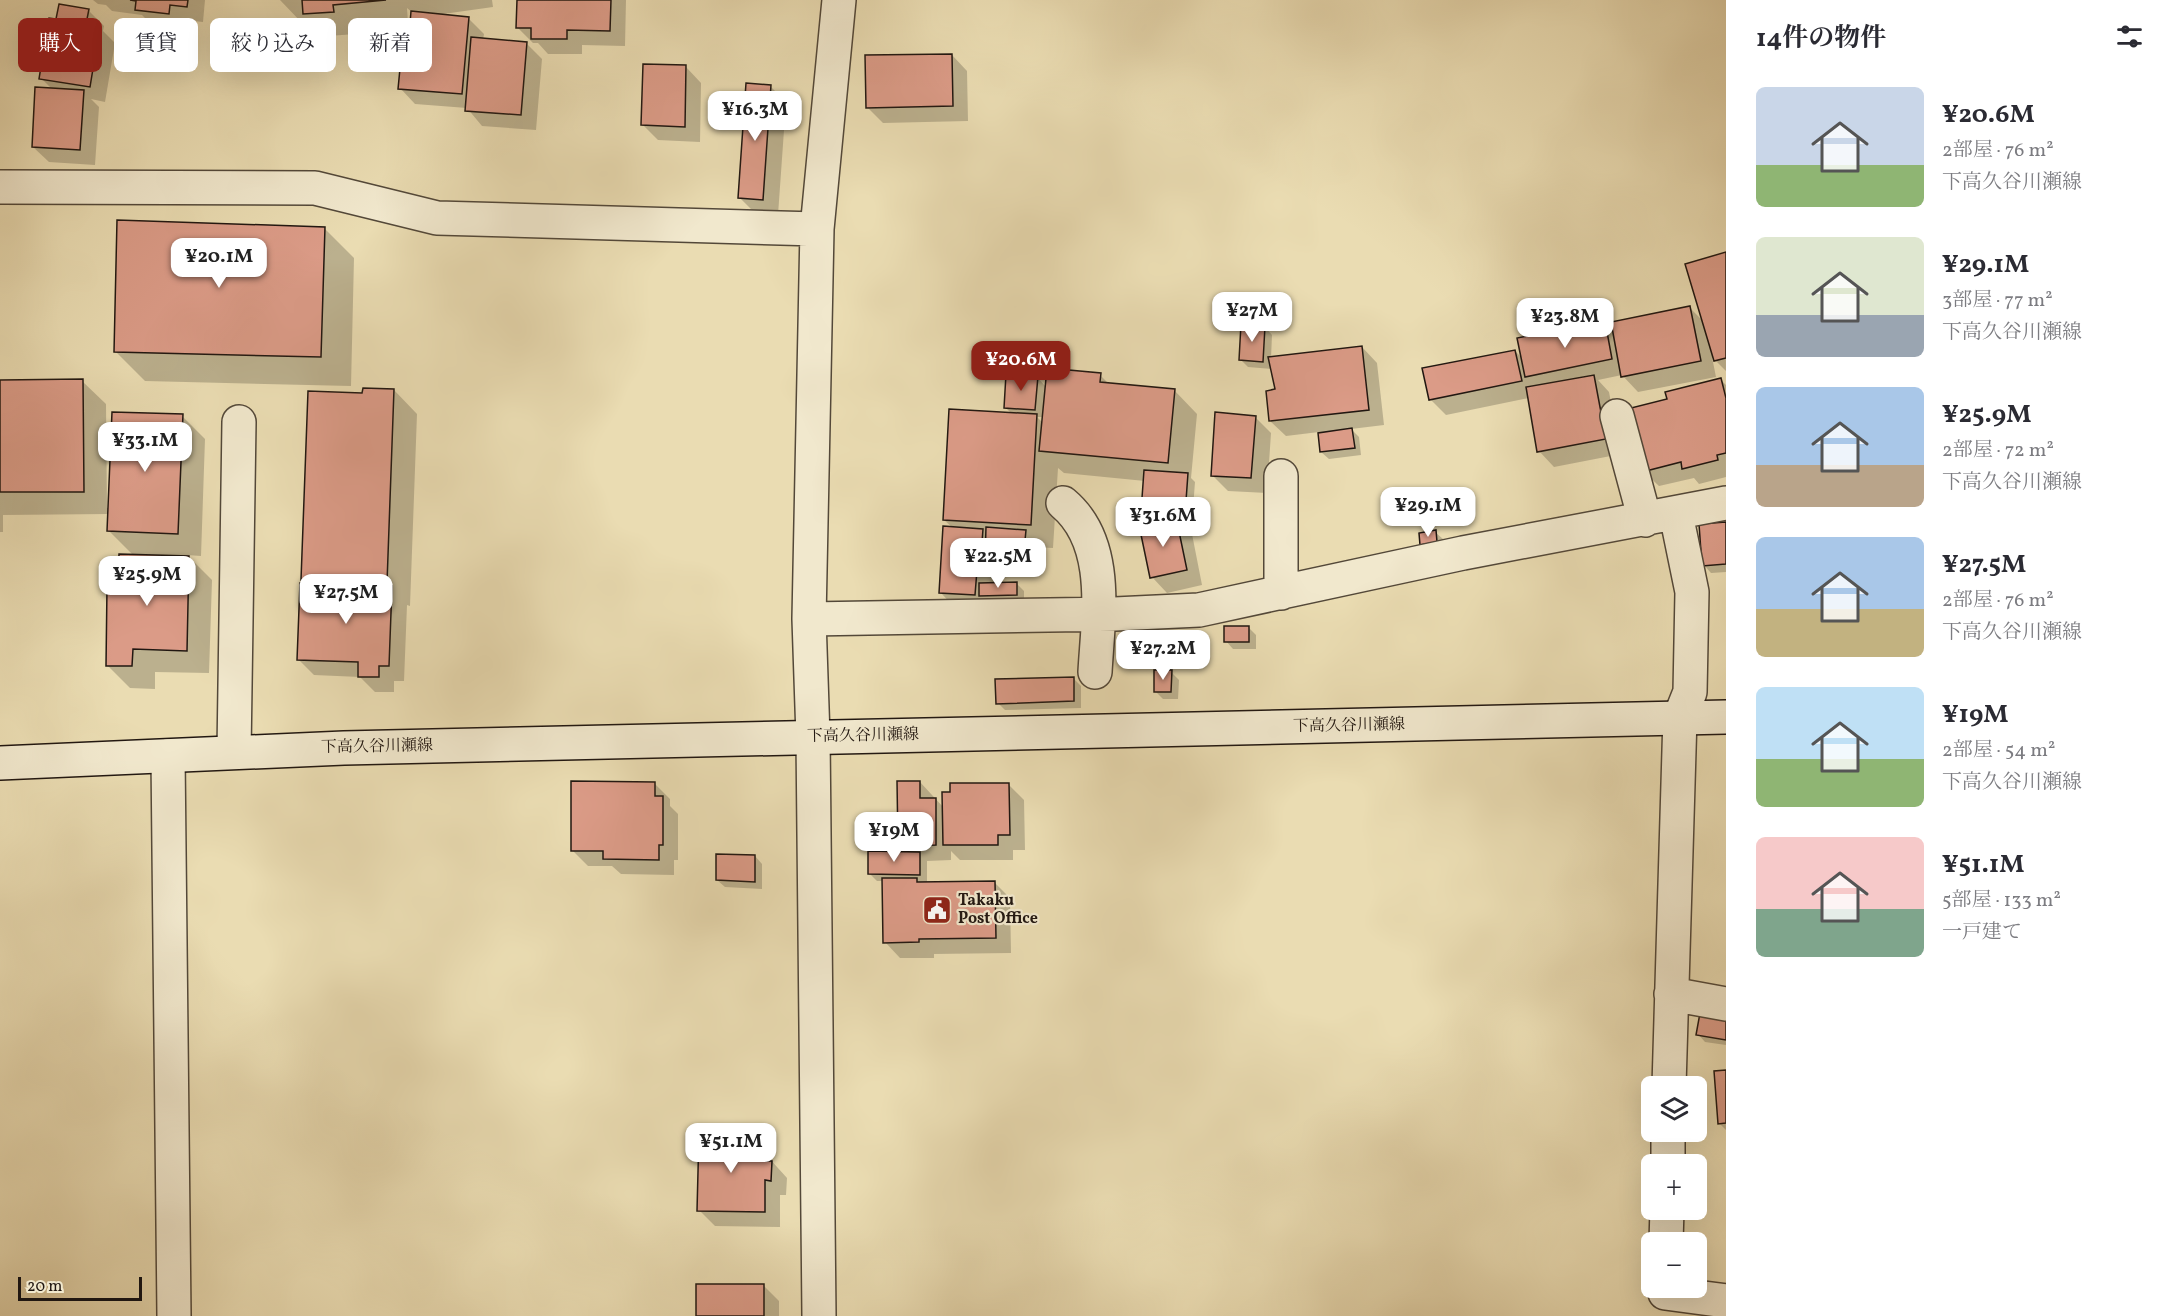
<!DOCTYPE html>
<html lang="ja">
<head>
<meta charset="utf-8">
<style>
  :root { --surface:#fff; --page:#f7f7f7; --text:#2b2b33; --muted:#7c7c81; --accent:#8f2418 }
  body { margin:0; font-family:Vollkorn,"Noto Serif JP",serif; background:var(--page); color:var(--text); height:100vh; display:flex; flex-direction:column; font-size:22px; white-space:nowrap }
  * { box-sizing:border-box; margin:0 }
  p { font-size:20px; color:var(--muted) }
  .icon { flex:none; width:33px; height:33px; fill:none; stroke:currentColor; stroke-width:2; stroke-linecap:round; stroke-linejoin:round }
  .map { position:relative; flex:1; overflow:hidden }
  .panel { display:flex; flex-direction:column; background:var(--surface); width:450px }
  .panel>* { flex:none }
  .banner { position:absolute; left:18px; top:18px; width:570px; height:54px; display:flex; gap:12px }
  .fabs { position:absolute; left:1641px; top:1076px; display:grid; gap:12px }
  .fabs a { display:grid; place-items:center; width:66px; height:66px; border-radius:9px; background:var(--surface); box-shadow:0 6px 24px #0002; font-size:30px }
  .scale { position:absolute; left:18px; bottom:15px; width:124px; box-sizing:border-box; padding-left:6px; border:3px solid #211711; border-top:0; font-size:16px; line-height:21px; white-space:nowrap; color:#211711; -webkit-text-stroke:4px #f1e8cd; paint-order:stroke }
  .price { position:absolute; translate:-50% -51px; padding:0 14px; border-radius:12px; background:#fff; color:#222; font-size:20px; line-height:39px; filter:drop-shadow(0 2px 3px #0008) }
  .price::after { content:''; position:absolute; left:50%; top:36px; width:18px; height:14px; margin-left:-9px; background:inherit; clip-path:polygon(0 0,100% 0,50% 100%) }
  .price.current { background:var(--accent); color:#fff }
  ul { padding:0; list-style:none }
  li { display:flex; align-items:center; gap:18px; height:150px; padding:0 30px }
  li span { display:grid; place-items:center; flex:none; width:168px; height:120px; border-radius:9px; color:#555 }
  li>.icon { margin-inline-start:auto }
  span .icon { width:72px; height:72px; fill:#fffc; stroke-width:1 }
  li b { font-size:26px }
  h2 { display:flex; justify-content:space-between; align-items:center; height:72px; padding:0 30px; font-size:26px }
  .pill { padding:0 21px; border-radius:9px; background:var(--surface); box-shadow:0 6px 24px #0002; font-size:21px; line-height:54px }
  .pill.current { background:var(--accent); color:#fff }
  main { display:flex; flex:1; min-height:0 }
  .map>svg:first-child { display:block }
</style>
</head>
<body>
<main>
<div class="map">
<svg width="1726" height="1316" viewBox="0 0 1726 1316">
  <rect width="100%" height="100%" fill="#eadcb2"/>
  <filter id="stains"><feTurbulence type="fractalNoise" baseFrequency=".00333" numOctaves="4"/><feColorMatrix values="0 0 0 0 .2 0 0 0 0 .09 0 0 0 0 .02 0 0 0 .5 -.17"/></filter>
  <radialGradient id="worn" r=".72"><stop offset=".6" stop-color="#630" stop-opacity="0"/><stop offset="1" stop-color="#630" stop-opacity=".3"/></radialGradient>
  <!-- shadow -->
  <path fill="#0003" fill-rule="evenodd" d="M 93,0 L 205,0 L 203,22 L 185,20 L 184,29 L 153,26 L 142,15 L 112,11 L 106,5 L 98,4 Z
    M 280,0 L 492,0 L 493,7 L 436,15 L 468,18 L 484,34 L 483,40 L 526,43 L 542,59 L 536,130 L 482,126 L 467,108 L 415,104 L 400,88 L 409,51 L 413,13 L 407,8 L 408,23 L 355,28 L 356,34 L 328,36 L 313,22 L 302,23 Z
    M 519,0 L 626,0 L 625,46 L 582,45 L 582,54 L 548,54 L 538,43 L 533,43 L 518,28 Z
    M 88,10 L 104,26 L 103,31 L 115,43 L 105,102 L 91,99 L 99,107 L 95,165 L 49,162 L 33,147 L 52,89 L 41,78 L 57,21 Z
    M 952,55 L 967,71 L 968,121 L 883,123 L 867,107 Z
    M 686,67 L 701,83 L 700,142 L 658,140 L 643,125 Z
    M 770,86 L 786,102 L 778,215 L 755,213 L 740,198 Z
    M 324,228 L 354,258 L 351,386 L 145,381 L 115,351 Z
    M 1726,254 L 1726,371 L 1712,357 L 1716,377 L 1638,392 L 1622,375 L 1598,380 L 1609,392 L 1621,454 L 1554,467 L 1539,451 L 1529,398 L 1446,415 L 1430,399 L 1515,351 L 1523,359 L 1604,322 L 1614,333 L 1690,308 L 1704,322 Z
    M 1265,327 L 1272,335 L 1271,358 L 1362,347 L 1377,363 L 1384,425 L 1351,429 L 1359,437 L 1361,455 L 1329,459 L 1321,452 L 1319,432 L 1286,436 L 1270,421 L 1276,390 L 1272,369 L 1248,367 L 1240,359 Z
    M 1100,375 L 1110,385 L 1174,390 L 1197,414 L 1191,478 L 1195,482 L 1192,522 L 1178,521 L 1192,534 L 1202,585 L 1167,593 L 1152,577 L 1165,520 L 1150,519 L 1143,512 L 1145,481 L 1064,473 L 1058,468 L 1053,548 L 1032,547 L 1031,569 L 997,566 L 996,584 L 1016,583 L 1024,591 L 1024,602 L 956,609 L 941,593 L 953,528 L 944,520 L 1012,414 L 1006,408 L 1037,377 L 1046,387 ZM 1037,417 L 1044,417 L 1043,423 Z
    M 1721,380 L 1726,385 L 1726,477 L 1699,484 L 1694,478 L 1659,486 L 1643,471 Z
    M 82,381 L 106,404 L 107,508 L 109,508 L 182,416 L 205,439 L 201,556 L 187,555 L 212,580 L 209,673 L 155,672 L 155,689 L 130,688 L 107,665 L 120,588 L 134,556 L 108,530 L 109,514 L 3,515 L 3,532 L 0,532 L 0,382 Z
    M 394,390 L 417,414 L 410,606 L 407,605 L 404,681 L 394,681 L 394,692 L 375,692 L 360,677 L 314,675 L 299,660 L 308,585 L 303,579 L 364,395 Z
    M 1255,417 L 1271,433 L 1267,493 L 1228,491 L 1212,475 Z
    M 1726,524 L 1726,572 L 1711,573 L 1704,565 Z
    M 1435,532 L 1443,539 L 1444,550 L 1429,552 L 1422,544 Z
    M 1248,627 L 1256,635 L 1256,649 L 1233,649 L 1226,641 Z
    M 1171,672 L 1179,680 L 1178,699 L 1163,699 L 1155,691 Z
    M 1073,678 L 1081,686 L 1081,708 L 1005,710 L 998,703 Z
    M 920,782 L 944,808 L 1008,784 L 1024,800 L 1025,850 L 1013,850 L 1013,860 L 960,860 L 951,851 L 951,860 L 927,861 L 927,884 L 995,883 L 1010,898 L 1011,953 L 934,954 L 934,958 L 900,958 L 885,942 L 884,881 L 877,881 L 870,874 L 907,853 L 899,845 Z
    M 655,784 L 670,799 L 670,806 L 678,814 L 678,860 L 674,860 L 674,875 L 621,874 L 612,866 L 588,866 L 572,850 Z
    M 755,856 L 762,864 L 762,889 L 725,887 L 717,880 Z
    M 1726,1019 L 1726,1045 L 1705,1042 L 1698,1034 Z
    M 1726,1072 L 1726,1130 L 1719,1123 Z
    M 753,1135 L 769,1151 L 768,1157 L 787,1178 L 786,1195 L 780,1195 L 780,1227 L 715,1226 L 699,1210 Z
    M 763,1285 L 779,1301 L 779,1316 L 697,1316 Z"/>
  <!-- building -->
  <path fill="#db9b87" stroke="#211711" stroke-width="1.5" d="M 130,0 L 188,0 L 187,7 L 170,5 L 169,14 L 135,10 L 136,1 Z
    M 302,0 L 386,0 L 333,5 L 334,12 L 303,14 Z
    M 517,0 L 611,0 L 610,31 L 567,30 L 567,39 L 531,39 L 531,28 L 516,28 Z
    M 59,4 L 89,9 L 86,24 L 100,26 L 90,87 L 39,79 L 49,18 L 56,19 Z
    M 411,11 L 469,17 L 462,94 L 398,89 L 402,48 L 408,49 Z
    M 471,37 L 527,42 L 521,115 L 465,111 Z
    M 952,54 L 953,106 L 866,108 L 865,55 Z
    M 643,64 L 686,65 L 685,127 L 641,125 Z
    M 746,83 L 771,85 L 763,200 L 738,198 Z
    M 35,87 L 84,90 L 80,150 L 32,147 Z
    M 117,220 L 325,227 L 321,357 L 114,352 Z
    M 1726,252 L 1726,358 L 1714,361 L 1685,264 Z
    M 1690,306 L 1701,361 L 1621,377 L 1611,322 Z
    M 1605,321 L 1612,359 L 1525,377 L 1517,338 Z
    M 1241,324 L 1265,326 L 1263,362 L 1239,360 Z
    M 1362,346 L 1369,410 L 1269,421 L 1266,391 L 1275,389 L 1268,357 Z
    M 1515,350 L 1522,381 L 1429,400 L 1422,368 Z
    M 1047,368 L 1101,373 L 1100,382 L 1175,389 L 1168,463 L 1039,451 Z
    M 1006,374 L 1038,376 L 1035,410 L 1004,408 Z
    M 1594,375 L 1606,439 L 1537,452 L 1526,387 Z
    M 1721,378 L 1726,398 L 1726,453 L 1717,455 L 1718,460 L 1682,469 L 1681,462 L 1642,472 L 1627,409 L 1667,399 L 1665,392 Z
    M 83,379 L 84,492 L 0,492 L 0,380 Z
    M 363,388 L 394,389 L 387,583 L 301,580 L 308,391 L 362,393 Z
    M 949,409 L 1037,414 L 1031,525 L 943,520 Z
    M 112,412 L 183,414 L 178,534 L 107,531 Z
    M 1215,412 L 1256,416 L 1251,478 L 1211,476 Z
    M 1352,428 L 1355,448 L 1320,452 L 1318,433 Z
    M 1144,470 L 1188,473 L 1185,515 L 1141,512 Z
    M 1176,517 L 1187,570 L 1150,578 L 1139,525 Z
    M 1726,522 L 1726,564 L 1702,566 L 1699,524 Z
    M 943,526 L 983,529 L 980,570 L 977,570 L 975,595 L 939,593 Z
    M 986,527 L 1026,530 L 1023,562 L 985,559 Z
    M 1436,530 L 1437,542 L 1420,545 L 1419,533 Z
    M 119,554 L 189,556 L 187,651 L 133,649 L 132,666 L 106,666 L 107,587 L 118,587 Z
    M 1017,582 L 1017,595 L 979,596 L 979,583 Z
    M 300,583 L 392,586 L 389,666 L 379,666 L 379,677 L 358,677 L 358,662 L 297,660 Z
    M 1224,626 L 1249,626 L 1249,642 L 1224,642 Z
    M 1154,670 L 1172,670 L 1171,692 L 1154,692 Z
    M 1074,677 L 1074,701 L 996,704 L 995,679 Z
    M 571,781 L 655,782 L 655,796 L 663,796 L 663,845 L 659,845 L 659,860 L 603,859 L 603,851 L 571,851 Z
    M 897,781 L 920,781 L 920,798 L 936,798 L 936,845 L 898,846 Z
    M 950,783 L 1009,783 L 1010,835 L 998,835 L 998,845 L 943,845 L 942,792 L 950,792 Z
    M 868,851 L 920,852 L 920,875 L 868,874 Z
    M 716,854 L 755,855 L 755,882 L 716,880 Z
    M 882,878 L 917,878 L 917,882 L 995,881 L 996,938 L 919,939 L 919,942 L 883,943 Z
    M 1700,1013 L 1726,1018 L 1726,1040 L 1696,1035 Z
    M 1726,1070 L 1726,1123 L 1718,1124 L 1714,1071 Z
    M 699,1133 L 754,1134 L 753,1152 L 765,1152 L 765,1161 L 772,1161 L 771,1181 L 765,1180 L 765,1212 L 697,1211 Z
    M 696,1284 L 764,1284 L 764,1316 L 696,1316 Z"/>
  <g fill="none" stroke-linecap="round" stroke-linejoin="round">
    <!-- minor casing -->
    <g stroke="#534839" stroke-width="36">
      <path id="minor" d="M 0,187 L 315,188 L 437,218 L 817,229
        M 1617,416 L 1645,520
        M 1063,503 C 1111,543 1098,617 1095,672
        M 1281,593 L 1281,476
        M 809,619 L 1115,614 L 1199,610 L 1463,553 L 1726,503
        M 234,752 L 239,422
        M 168,756 L 174,1316
        M 1671,994 L 1726,1004
        M 1669,1086 L 1680,717 L 1690,692 L 1692,592 L 1676,514
        M 1668,1164 L 1668,1131
        M 1666,1242 L 1667,1209
        M 1665,1293 L 1726,1301
        M 819,1316 L 813,737 L 809,619 L 817,229 L 839,0"/>
    </g>
    <!-- secondary casing -->
    <g stroke="#211711" stroke-width="36">
      <path id="secondary" d="M 0,763 L 344,748 L 1726,717"/>
    </g>
    <!-- minor -->
    <use href="#minor" stroke="#f1e8cd" stroke-width="33"/>
    <!-- secondary -->
    <use href="#secondary" stroke="#f1e8cd" stroke-width="33"/>
  </g>
  <!-- icons -->
  <defs>
    <g id="civic-square" transform="scale(1.5)"><rect x="-9" y="-9" width="18" height="18" rx="4" fill="#8f2418" stroke="#f1e8cd"/><path d="M-.6-6.5H3V-4.5H.6V-3L4-1V1h2V6H-6V1h2V-1L-.6-3ZM-1.2 2.5V6h2.4V2.5Z" fill="#fff"/></g>
  </defs>
  <g fill-rule="evenodd">
    <use href="#civic-square" x="937" y="910"/>
  </g>
  <g text-anchor="middle" dominant-baseline="central" stroke-width="4.5" stroke-linejoin="round" paint-order="stroke">
    <!-- street labels -->
    <g font-size="16" fill="#211711" stroke="#f1e8cd">
      <text transform="translate(1349 726) rotate(-1)">下高久谷川瀬線</text>
      <text transform="translate(863 736) rotate(-1)">下高久谷川瀬線</text>
      <text transform="translate(377 747) rotate(-1)">下高久谷川瀬線</text>
    </g>
    <!-- poi labels -->
    <g font-size="16" font-weight="bold" fill="#211711" stroke="#f1e8cd" text-anchor="start">
      <text x="958" y="901">Takaku<tspan x="958" dy="18">Post Office</tspan></text>
    </g>
  </g>
  <rect width="100%" height="100%" filter="url(#stains)"/>
  <rect width="100%" height="100%" fill="url(#worn)"/>
</svg>
<div class="fabs">
<a><svg class="icon" aria-label="layers" viewBox="0 0 24 24"><path d="M12 4l9 5-9 5-9-5zM3 14l9 5 9-5"/></svg></a>
<a>+</a>
<a>−</a>
</div>
<div class="scale">20 m</div>
<b class="price" style="left:755px;top:142px">¥16.3M</b>
<b class="price" style="left:219px;top:289px">¥20.1M</b>
<b class="price" style="left:1252px;top:343px">¥27M</b>
<b class="price" style="left:1565px;top:349px">¥23.8M</b>
<b class="price current" style="left:1021px;top:392px">¥20.6M</b>
<b class="price" style="left:145px;top:473px">¥33.1M</b>
<b class="price" style="left:1428px;top:538px">¥29.1M</b>
<b class="price" style="left:1163px;top:548px">¥31.6M</b>
<b class="price" style="left:998px;top:589px">¥22.5M</b>
<b class="price" style="left:147px;top:607px">¥25.9M</b>
<b class="price" style="left:346px;top:625px">¥27.5M</b>
<b class="price" style="left:1163px;top:681px">¥27.2M</b>
<b class="price" style="left:894px;top:863px">¥19M</b>
<b class="price" style="left:731px;top:1174px">¥51.1M</b>
<div class="banner">
<a class="pill current">購入</a>
<a class="pill">賃貸</a>
<a class="pill">絞り込み</a>
<a class="pill">新着</a>
</div>
</div>
<section class="panel">
<h2>14件の物件<svg class="icon" aria-label="filters" viewBox="0 0 24 24"><path d="M4 7h16M4 17h16"/><circle cx="9" cy="7" r="2"/><circle cx="15" cy="17" r="2"/></svg></h2>
<ul>
<li><span style="background:linear-gradient(#c9d6e8 65%,#8fb573 0)"><svg class="icon" aria-label="home" viewBox="0 0 24 24"><path d="M3 11l9-7 9 7M6 9v11h12V9"/></svg></span><div><b>¥20.6M</b><p>2部屋 · 76 m²</p><p>下高久谷川瀬線</p></div></li>
<li><span style="background:linear-gradient(#dfe7d0 65%,#9aa5b1 0)"><svg class="icon" aria-label="home" viewBox="0 0 24 24"><path d="M3 11l9-7 9 7M6 9v11h12V9"/></svg></span><div><b>¥29.1M</b><p>3部屋 · 77 m²</p><p>下高久谷川瀬線</p></div></li>
<li><span style="background:linear-gradient(#a9c7e8 65%,#b9a48a 0)"><svg class="icon" aria-label="home" viewBox="0 0 24 24"><path d="M3 11l9-7 9 7M6 9v11h12V9"/></svg></span><div><b>¥25.9M</b><p>2部屋 · 72 m²</p><p>下高久谷川瀬線</p></div></li>
<li><span style="background:linear-gradient(#a9c7e8 60%,#c2b280 0)"><svg class="icon" aria-label="home" viewBox="0 0 24 24"><path d="M3 11l9-7 9 7M6 9v11h12V9"/></svg></span><div><b>¥27.5M</b><p>2部屋 · 76 m²</p><p>下高久谷川瀬線</p></div></li>
<li><span style="background:linear-gradient(#bfe0f5 60%,#8fb573 0)"><svg class="icon" aria-label="home" viewBox="0 0 24 24"><path d="M3 11l9-7 9 7M6 9v11h12V9"/></svg></span><div><b>¥19M</b><p>2部屋 · 54 m²</p><p>下高久谷川瀬線</p></div></li>
<li><span style="background:linear-gradient(#f6c9c9 60%,#7fa58c 0)"><svg class="icon" aria-label="home" viewBox="0 0 24 24"><path d="M3 11l9-7 9 7M6 9v11h12V9"/></svg></span><div><b>¥51.1M</b><p>5部屋 · 133 m²</p><p>一戸建て</p></div></li>
</ul>
</section>
</main>
</body>
</html>
